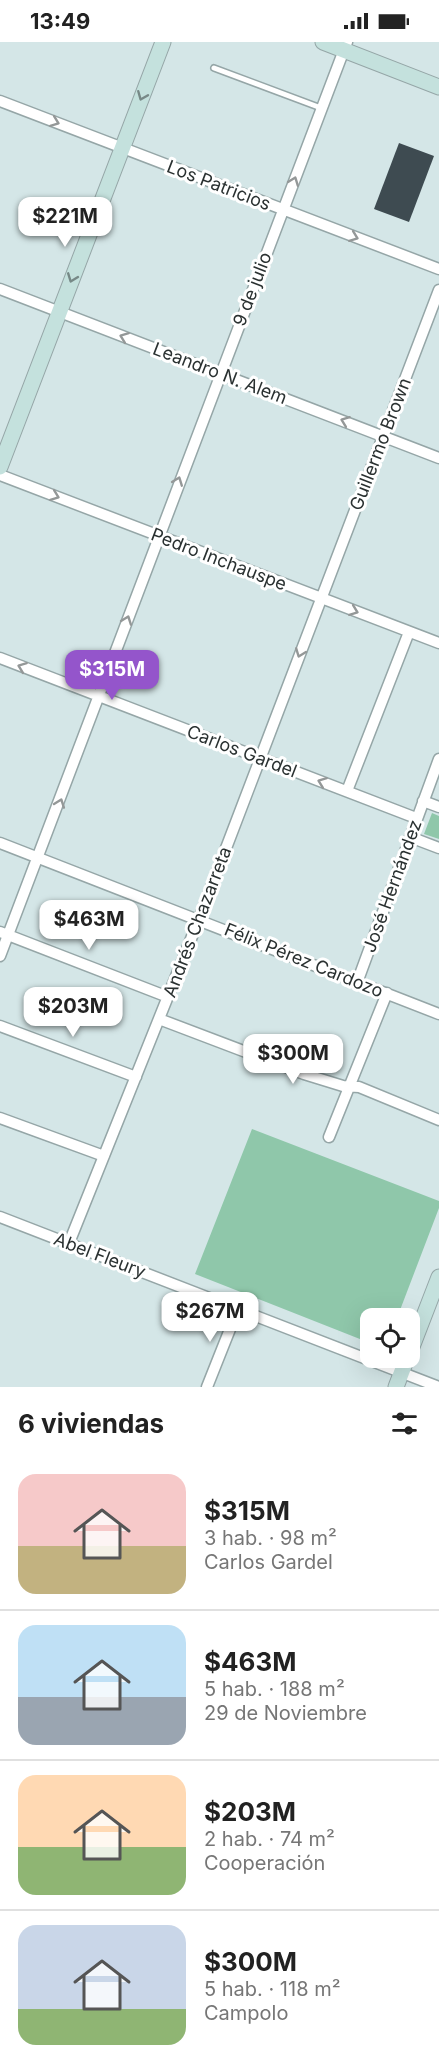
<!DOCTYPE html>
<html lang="es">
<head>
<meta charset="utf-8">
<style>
  :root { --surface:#fff; --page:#f2f2f2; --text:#222; --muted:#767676; --line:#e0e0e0; --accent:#9455cb }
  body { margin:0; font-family:Inter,sans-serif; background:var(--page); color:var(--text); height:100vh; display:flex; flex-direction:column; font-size:22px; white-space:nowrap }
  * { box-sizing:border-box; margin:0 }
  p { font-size:20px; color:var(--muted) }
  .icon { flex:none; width:33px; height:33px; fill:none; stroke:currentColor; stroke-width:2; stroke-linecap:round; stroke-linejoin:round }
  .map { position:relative; height:1345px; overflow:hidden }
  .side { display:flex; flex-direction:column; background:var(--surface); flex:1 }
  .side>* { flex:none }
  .controls { position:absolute; left:360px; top:1266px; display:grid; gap:12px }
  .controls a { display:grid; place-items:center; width:60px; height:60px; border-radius:12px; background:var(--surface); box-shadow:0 6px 24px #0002; font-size:30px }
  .price { position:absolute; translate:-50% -51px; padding:0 14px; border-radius:12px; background:#fff; color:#222; font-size:20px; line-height:39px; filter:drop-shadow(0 2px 3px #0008) }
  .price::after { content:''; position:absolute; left:50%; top:36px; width:18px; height:14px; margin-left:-9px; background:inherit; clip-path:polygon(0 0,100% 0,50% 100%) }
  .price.selected { background:var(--accent); color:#fff }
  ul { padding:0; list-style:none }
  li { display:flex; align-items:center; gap:18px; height:150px; padding:0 18px }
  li+li { border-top:2px solid var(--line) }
  li span { display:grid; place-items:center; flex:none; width:168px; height:120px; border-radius:18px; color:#555 }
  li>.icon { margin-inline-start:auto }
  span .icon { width:72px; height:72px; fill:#fffc; stroke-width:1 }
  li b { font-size:26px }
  h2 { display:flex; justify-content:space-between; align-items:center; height:72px; padding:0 18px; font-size:26px }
  .status { display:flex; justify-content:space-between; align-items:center; height:42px; padding:0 30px; background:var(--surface); direction:ltr }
  .status svg { height:16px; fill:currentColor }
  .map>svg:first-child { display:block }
</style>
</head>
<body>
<div class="status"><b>13:49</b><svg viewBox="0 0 49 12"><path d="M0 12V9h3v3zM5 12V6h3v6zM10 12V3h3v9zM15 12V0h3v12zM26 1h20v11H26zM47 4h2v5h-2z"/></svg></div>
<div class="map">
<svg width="439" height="1345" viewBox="0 0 439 1345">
  <rect width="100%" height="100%" fill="#d4e6e7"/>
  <!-- green -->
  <path fill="#8fc7aa" d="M 432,771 L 439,774 L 439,797 L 424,792 Z
    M 252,1087 L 439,1159 L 439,1166 L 397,1276 L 370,1276 L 370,1301 L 195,1232 Z"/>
  <!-- building -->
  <path fill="#3e4b51" d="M 399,101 L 434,114 L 409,180 L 374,167 Z"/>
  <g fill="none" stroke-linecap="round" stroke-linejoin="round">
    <!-- service casing -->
    <g stroke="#95a6a7" stroke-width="8">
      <path id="service" d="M 214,26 L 321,66"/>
    </g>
    <!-- minor casing -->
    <g stroke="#95a6a7" stroke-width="13">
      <path id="minor" d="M 0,59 L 439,227
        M 0,247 L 439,416
        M 0,433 L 439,601
        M 0,616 L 416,776
        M 347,749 L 409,590
        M 423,759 L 439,765
        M 410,795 L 439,806
        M 0,801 L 439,972
        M 0,890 L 168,955
        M 0,914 L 347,0
        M 358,938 L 439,717
        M 159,977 L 304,1032 L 343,1044 L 359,1045 L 439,1078
        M 0,984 L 136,1035
        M 0,1076 L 104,1114
        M 329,1095 L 387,951
        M 0,1175 L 439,1345
        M 69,1201 L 199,877 L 439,248
        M 207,1345 L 238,1267"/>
    </g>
    <!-- secondary casing -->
    <g stroke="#95a6a7" stroke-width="17">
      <path id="secondary" d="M 323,0 L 439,45
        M 0,425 L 163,0
        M 410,1310 L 439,1235
        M 396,1345 L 407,1316"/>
    </g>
    <!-- service -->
    <use href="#service" stroke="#fff" stroke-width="5"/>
    <!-- minor -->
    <use href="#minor" stroke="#fff" stroke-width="10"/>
    <!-- secondary -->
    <use href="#secondary" stroke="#c4e1dd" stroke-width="15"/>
  </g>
  <!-- one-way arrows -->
  <defs><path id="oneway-chevron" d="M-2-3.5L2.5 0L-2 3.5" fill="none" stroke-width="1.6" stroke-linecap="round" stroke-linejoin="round" transform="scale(1.5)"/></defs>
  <g stroke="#778987">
    <use href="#oneway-chevron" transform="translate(142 54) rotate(112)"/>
    <use href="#oneway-chevron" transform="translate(72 236) rotate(111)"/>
  </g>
  <g stroke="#949898">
    <use href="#oneway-chevron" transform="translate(55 80) rotate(21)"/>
    <use href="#oneway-chevron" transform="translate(294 139) rotate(-69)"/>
    <use href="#oneway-chevron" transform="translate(354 195) rotate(21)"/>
    <use href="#oneway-chevron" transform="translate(124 295) rotate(-159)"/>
    <use href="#oneway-chevron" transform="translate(345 379) rotate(-159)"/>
    <use href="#oneway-chevron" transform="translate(178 439) rotate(-69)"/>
    <use href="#oneway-chevron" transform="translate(55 454) rotate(21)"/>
    <use href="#oneway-chevron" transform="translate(354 569) rotate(21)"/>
    <use href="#oneway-chevron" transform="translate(127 578) rotate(-70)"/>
    <use href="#oneway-chevron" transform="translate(300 611) rotate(111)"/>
    <use href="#oneway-chevron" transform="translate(22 625) rotate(-159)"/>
    <use href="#oneway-chevron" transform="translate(322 740) rotate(-159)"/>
    <use href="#oneway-chevron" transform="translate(60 761) rotate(-70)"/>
  </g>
  <g text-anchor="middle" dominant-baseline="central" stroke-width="6" stroke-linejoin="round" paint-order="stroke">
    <!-- street labels -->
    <g font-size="18" fill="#2a3131" stroke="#fff">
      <text transform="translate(219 143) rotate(21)">Los Patricios</text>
      <text transform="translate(252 247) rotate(-69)">9 de julio</text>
      <text transform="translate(220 331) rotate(21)">Leandro N. Alem</text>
      <text transform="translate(380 402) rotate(-69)">Guillermo Brown</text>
      <text transform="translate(219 517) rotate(21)">Pedro Inchauspe</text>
      <text transform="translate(242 709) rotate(21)">Carlos Gardel</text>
      <text transform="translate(392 844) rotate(-70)">José Hernández</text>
      <text transform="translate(197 880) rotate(-69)">Andrés Chazarreta</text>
      <text transform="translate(304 918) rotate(22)">Félix Pérez Cardozo</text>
      <text transform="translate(100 1213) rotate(21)">Abel Fleury</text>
    </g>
  </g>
</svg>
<div class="controls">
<a><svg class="icon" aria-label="locate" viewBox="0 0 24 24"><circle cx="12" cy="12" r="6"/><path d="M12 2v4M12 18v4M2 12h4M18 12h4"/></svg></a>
</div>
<b class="price" style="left:65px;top:206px">$221M</b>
<b class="price selected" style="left:112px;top:659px">$315M</b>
<b class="price" style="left:89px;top:909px">$463M</b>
<b class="price" style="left:73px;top:996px">$203M</b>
<b class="price" style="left:293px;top:1043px">$300M</b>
<b class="price" style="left:210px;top:1301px">$267M</b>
</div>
<section class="side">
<h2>6 viviendas<svg class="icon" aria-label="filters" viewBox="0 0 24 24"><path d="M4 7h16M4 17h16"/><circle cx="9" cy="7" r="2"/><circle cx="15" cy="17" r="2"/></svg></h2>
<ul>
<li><span style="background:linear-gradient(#f6c9c9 60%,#c2b280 0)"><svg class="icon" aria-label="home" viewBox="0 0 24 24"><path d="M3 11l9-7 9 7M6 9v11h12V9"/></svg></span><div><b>$315M</b><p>3 hab. · 98 m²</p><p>Carlos Gardel</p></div></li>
<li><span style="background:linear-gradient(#bfe0f5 60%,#9aa5b1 0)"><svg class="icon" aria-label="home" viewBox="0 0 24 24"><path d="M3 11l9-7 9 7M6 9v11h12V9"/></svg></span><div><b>$463M</b><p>5 hab. · 188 m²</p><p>29 de Noviembre</p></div></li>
<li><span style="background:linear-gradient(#ffd9b3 60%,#8fb573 0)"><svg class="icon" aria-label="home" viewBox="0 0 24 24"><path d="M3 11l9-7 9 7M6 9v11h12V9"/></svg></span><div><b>$203M</b><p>2 hab. · 74 m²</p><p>Cooperación</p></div></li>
<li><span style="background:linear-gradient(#c9d6e8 70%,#8fb573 0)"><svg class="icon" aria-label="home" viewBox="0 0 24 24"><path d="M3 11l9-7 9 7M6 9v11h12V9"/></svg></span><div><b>$300M</b><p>5 hab. · 118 m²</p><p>Campolo</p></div></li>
</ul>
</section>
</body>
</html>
